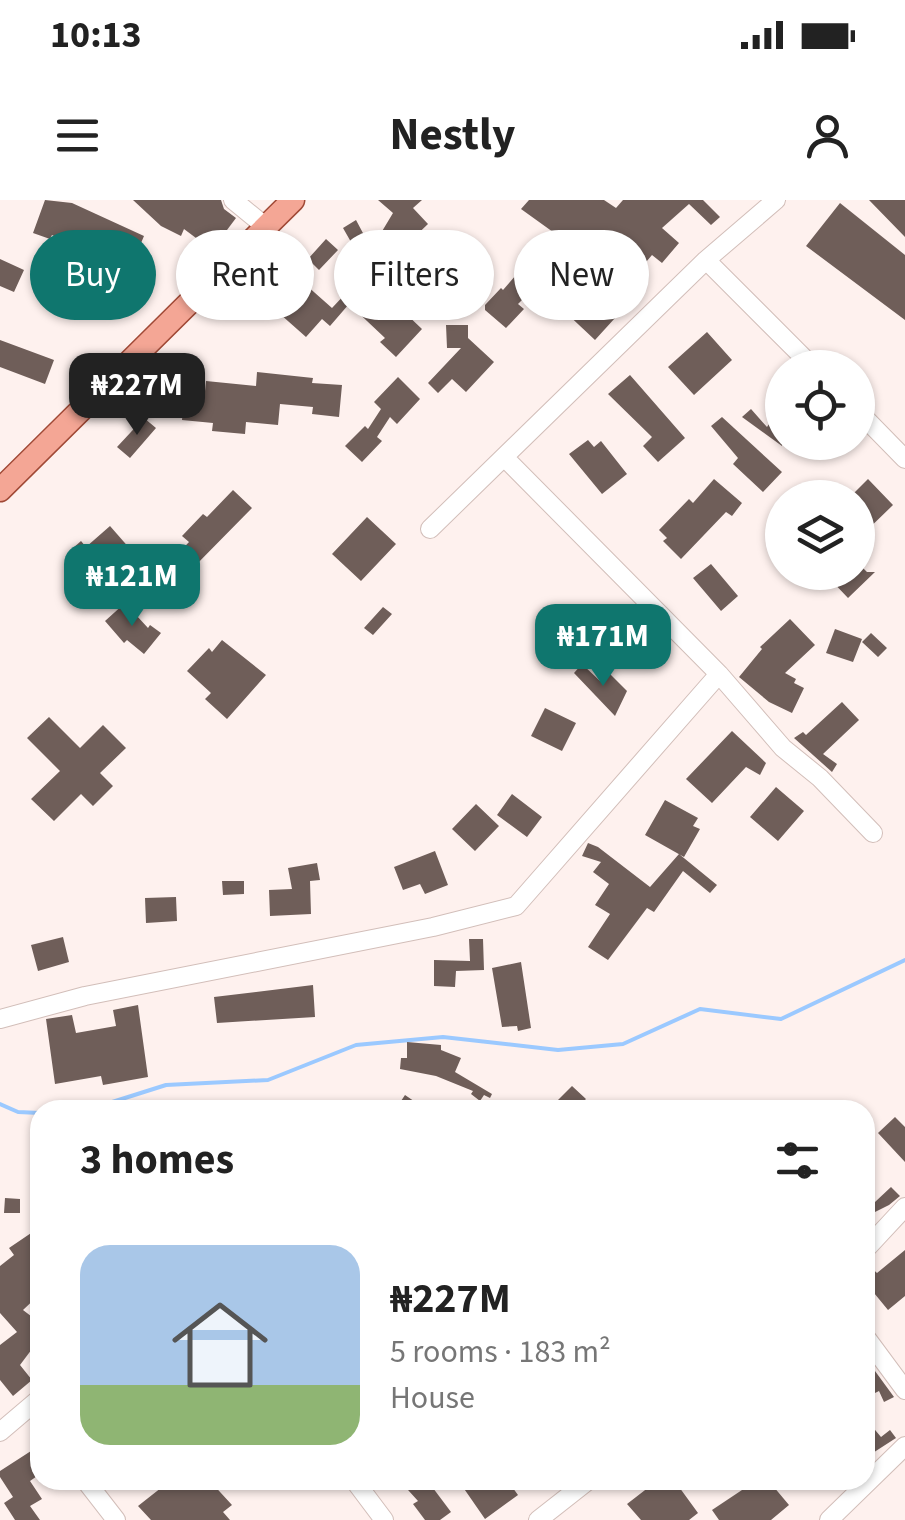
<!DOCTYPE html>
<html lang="en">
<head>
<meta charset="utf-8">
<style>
  :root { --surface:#fff; --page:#f6f6f6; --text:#222; --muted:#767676; --line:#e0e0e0; --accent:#0f766e }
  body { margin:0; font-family:"Source Sans 3",sans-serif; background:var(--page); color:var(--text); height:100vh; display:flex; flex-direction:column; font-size:38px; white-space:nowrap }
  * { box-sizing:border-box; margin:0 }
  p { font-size:32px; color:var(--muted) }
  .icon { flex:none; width:55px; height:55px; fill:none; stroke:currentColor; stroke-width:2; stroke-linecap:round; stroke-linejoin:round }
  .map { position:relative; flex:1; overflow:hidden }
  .side { position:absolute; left:30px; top:900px; width:845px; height:390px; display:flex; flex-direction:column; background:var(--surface); border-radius:30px; box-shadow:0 2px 8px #0004 }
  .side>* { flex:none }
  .top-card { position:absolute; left:30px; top:30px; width:845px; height:90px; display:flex; gap:20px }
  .tools { position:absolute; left:765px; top:150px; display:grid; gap:20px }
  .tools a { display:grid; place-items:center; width:110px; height:110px; border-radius:50%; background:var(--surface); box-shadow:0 2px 8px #0004; font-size:50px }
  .price { position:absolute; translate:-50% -85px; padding:0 22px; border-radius:20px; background:var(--accent); color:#fff; font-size:32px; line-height:65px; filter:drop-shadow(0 2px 5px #0008) }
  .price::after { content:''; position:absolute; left:50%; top:60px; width:30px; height:22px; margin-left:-15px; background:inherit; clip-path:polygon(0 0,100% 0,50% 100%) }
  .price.selected { background:#222; color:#fff }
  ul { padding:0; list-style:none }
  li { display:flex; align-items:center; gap:30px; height:250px; padding:0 50px }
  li+li { border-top:2px solid var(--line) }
  li span { display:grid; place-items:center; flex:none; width:280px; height:200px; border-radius:30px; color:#555 }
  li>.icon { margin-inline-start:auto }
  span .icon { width:120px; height:120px; fill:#fffc; stroke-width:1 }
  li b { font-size:42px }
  h2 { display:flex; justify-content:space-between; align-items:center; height:120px; padding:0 50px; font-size:42px }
  .chip { padding:0 35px; border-radius:45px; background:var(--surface); box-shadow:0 2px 8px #0004; font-size:35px; line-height:90px }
  .chip.selected { background:var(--accent); color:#fff }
  .status { display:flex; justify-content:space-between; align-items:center; height:70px; padding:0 50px; background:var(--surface); direction:ltr }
  .status svg { height:28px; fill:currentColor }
  header { display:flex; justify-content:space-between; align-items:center; height:130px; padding:0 50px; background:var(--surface); font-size:45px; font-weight:700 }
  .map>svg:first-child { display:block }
</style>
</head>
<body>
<div class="status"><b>10:13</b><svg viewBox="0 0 49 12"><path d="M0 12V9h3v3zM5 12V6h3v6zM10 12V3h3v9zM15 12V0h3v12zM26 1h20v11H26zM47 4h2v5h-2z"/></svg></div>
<header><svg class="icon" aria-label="menu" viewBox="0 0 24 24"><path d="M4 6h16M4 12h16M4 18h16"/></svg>Nestly<svg class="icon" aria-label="person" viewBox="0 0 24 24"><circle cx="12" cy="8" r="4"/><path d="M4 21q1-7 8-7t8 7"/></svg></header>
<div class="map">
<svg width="905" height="1320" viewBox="0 0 905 1320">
  <rect width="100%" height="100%" fill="#fef1ee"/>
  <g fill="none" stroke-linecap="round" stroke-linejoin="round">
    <!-- stream -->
    <path stroke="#9bc9ff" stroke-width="4" d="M 0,904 L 18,912 L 40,913
      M 87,910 L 166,885 L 268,880 L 356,845 L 443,837 L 558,850 L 623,844 L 700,809 L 781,819 L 905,760"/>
  </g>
  <!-- building -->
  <path fill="#6f5e59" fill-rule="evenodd" d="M 45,0 L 72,3 L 144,36 L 127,76 L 94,62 L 96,57 L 52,35 L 50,39 L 33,33 Z
    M 133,0 L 221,0 L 224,9 L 236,18 L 212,50 L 184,29 L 181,36 L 161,26 Z
    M 378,0 L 422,0 L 413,8 L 428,24 L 404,47 L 379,87 L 369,70 L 375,63 L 366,58 L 393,13 Z
    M 529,0 L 604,0 L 616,8 L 623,0 L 703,0 L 720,17 L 711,25 L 689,4 L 662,28 L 679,43 L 662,63 L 652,55 L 641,68 L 629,58 L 594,99 L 615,118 L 595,140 L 546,94 L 544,97 L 534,88 L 518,104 L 524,109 L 506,128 L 485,110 L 485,105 L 501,88 L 503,90 L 553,32 L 521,9 ZM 568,58 L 590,76 L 571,97 L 550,77 Z
    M 869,0 L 905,0 L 905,37 Z
    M 840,3 L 905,55 L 905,120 L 806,46 Z
    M 356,20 L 364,35 L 351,42 L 343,28 Z
    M 326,39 L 338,50 L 319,70 L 308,59 Z
    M 0,59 L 24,70 L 14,92 L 0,86 Z
    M 364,74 L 422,129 L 396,157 L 380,142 L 385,138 L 349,104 L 330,126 L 322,119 L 306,137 L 280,114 L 306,85 L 332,108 Z
    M 446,125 L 468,125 L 468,138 L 494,162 L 466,192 L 452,179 L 438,193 L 428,183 L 461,148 L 447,148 Z
    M 707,132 L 732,160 L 694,195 L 668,167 Z
    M 0,140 L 54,160 L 45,184 L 0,167 Z
    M 257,172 L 313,178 L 312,183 L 342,185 L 339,217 L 312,214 L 313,207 L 280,204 L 278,225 L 246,222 L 245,234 L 212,231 L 213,223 L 182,220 L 184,199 L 204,201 L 206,181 L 256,186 Z
    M 630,175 L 685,238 L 658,262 L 643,246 L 652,237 L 608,194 Z
    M 398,177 L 420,199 L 397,224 L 390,217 L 377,237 L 382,241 L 362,262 L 345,246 L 365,226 L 368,229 L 381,209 L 374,202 Z
    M 782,205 L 782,246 L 742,217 L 751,209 L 767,227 Z
    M 722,217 L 782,272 L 763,292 L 733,264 L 738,258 L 711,226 Z
    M 144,218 L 156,228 L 130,258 L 117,247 Z
    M 588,240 L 594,247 L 601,241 L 627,274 L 602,294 L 569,254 Z
    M 714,279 L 742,303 L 732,316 L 726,312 L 681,359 L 663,341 L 667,338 L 659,330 L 689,299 L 693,303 Z
    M 868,279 L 893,305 L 858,339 L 858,298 L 849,298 Z
    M 233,290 L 252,308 L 190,371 L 192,373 L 172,397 L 150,379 L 171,355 L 174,358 L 189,342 L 182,336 L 203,314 L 207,317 Z
    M 367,317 L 396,344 L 361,381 L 332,354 Z
    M 110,326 L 138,358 L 107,387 L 72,349 L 81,341 L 86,347 Z
    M 858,363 L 867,372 L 875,372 L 848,398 L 829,378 L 835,372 L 858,372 Z
    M 711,364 L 738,396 L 721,411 L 693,378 Z
    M 125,403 L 148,428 L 150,425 L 161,433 L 144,454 L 127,440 L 124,443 L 105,421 Z
    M 383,407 L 392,414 L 373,435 L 364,428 Z
    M 626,416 L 656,430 L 641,461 L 612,448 Z
    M 790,419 L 815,445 L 785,473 L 796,479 L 794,483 L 804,488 L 792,513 L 769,502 L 739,477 L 762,449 L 760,447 Z
    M 835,429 L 862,439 L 853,462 L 826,453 Z
    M 871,433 L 887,448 L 878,457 L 862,442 Z
    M 222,440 L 266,475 L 227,519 L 205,499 L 211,493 L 187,471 L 209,448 L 212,452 Z
    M 582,464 L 600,481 L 608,472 L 627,491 L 615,516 L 574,473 Z
    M 842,502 L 859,520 L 823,554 L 837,564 L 832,572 L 794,538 L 803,532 L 806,535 Z
    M 545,508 L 576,523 L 562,551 L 531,536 Z
    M 49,517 L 80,548 L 103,525 L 126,548 L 100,573 L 113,586 L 93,606 L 81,594 L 54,621 L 31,599 L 60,571 L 27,538 Z
    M 732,531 L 766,563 L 760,575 L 746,567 L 712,603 L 686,579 Z
    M 776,587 L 804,611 L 778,641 L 750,617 Z
    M 512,594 L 542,617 L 527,637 L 497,615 Z
    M 665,600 L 698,618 L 693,626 L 700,629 L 684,657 L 645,635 Z
    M 476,604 L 499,626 L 475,651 L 452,629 Z
    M 588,643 L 598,647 L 650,687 L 679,654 L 717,685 L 710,693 L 683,671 L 654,712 L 647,708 L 608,760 L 588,747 L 610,714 L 595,705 L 609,684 L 593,672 L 601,662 L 582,656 Z
    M 435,651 L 448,685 L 425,694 L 420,684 L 403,690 L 394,667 Z
    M 317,663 L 320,680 L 310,681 L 311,714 L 270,716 L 269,690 L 292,689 L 288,668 Z
    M 222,681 L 244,681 L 244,694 L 223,695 Z
    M 176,697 L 177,721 L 146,723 L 145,698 Z
    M 63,737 L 69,762 L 38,771 L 31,745 Z
    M 469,739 L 483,739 L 484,770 L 456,771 L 455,787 L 434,786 L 434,760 L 470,761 Z
    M 521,762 L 531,828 L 518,831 L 517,826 L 502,827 L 492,768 Z
    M 313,785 L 315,817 L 217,823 L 214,797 Z
    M 138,805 L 148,877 L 103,885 L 101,876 L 55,884 L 46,819 L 72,815 L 76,833 L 116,826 L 113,810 Z
    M 407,842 L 441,845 L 441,850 L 461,858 L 455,872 L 492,894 L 490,898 L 484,895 L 480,901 L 471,894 L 473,891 L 436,876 L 400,869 L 401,858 L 407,858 Z
    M 572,886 L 586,899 L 582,903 L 590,910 L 548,910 Z
    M 405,895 L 427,910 L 395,910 Z
    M 895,917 L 905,927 L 905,962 L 878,933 Z
    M 865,981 L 875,1002 L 891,987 L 900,996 L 889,1005 L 865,1017 Z
    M 5,998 L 20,999 L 20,1013 L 4,1013 Z
    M 40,1027 L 40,1094 L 23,1110 L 40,1123 L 40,1155 L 32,1149 L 20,1165 L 32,1180 L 13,1196 L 0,1180 L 0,1145 L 17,1132 L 0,1113 L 0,1066 L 14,1055 L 9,1048 Z
    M 905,1050 L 905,1096 L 888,1110 L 865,1082 L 865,1062 L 877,1073 Z
    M 875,1171 L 894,1197 L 884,1202 L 879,1191 L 865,1198 L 865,1179 Z
    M 865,1218 L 881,1237 L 890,1230 L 896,1238 L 865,1258 Z
    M 31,1251 L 40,1265 L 40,1274 L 30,1281 L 42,1299 L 30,1306 L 40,1320 L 15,1320 L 4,1303 L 13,1297 L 0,1277 L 0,1271 Z
    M 171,1280 L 209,1280 L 232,1305 L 223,1312 L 230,1320 L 151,1320 L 138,1306 Z
    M 399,1280 L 427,1280 L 451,1312 L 440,1320 L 425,1320 L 413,1304 L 418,1301 Z
    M 458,1280 L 507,1280 L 518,1295 L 485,1319 Z
    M 658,1280 L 674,1280 L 698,1313 L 689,1320 L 641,1320 L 627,1304 Z
    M 738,1280 L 768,1280 L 789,1305 L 771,1320 L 719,1320 L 712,1310 L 745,1288 Z"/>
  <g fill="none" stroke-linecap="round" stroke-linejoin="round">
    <!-- minor casing -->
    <g stroke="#d2beb9" stroke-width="20">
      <path id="minor" d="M 233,0 L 266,27
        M 706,60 L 814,168
        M 858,211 L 905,259
        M 505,258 L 719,474 L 783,548 L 820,578 L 873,633
        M 430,329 L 706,60 L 776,0
        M 0,819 L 85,796 L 433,727 L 516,706 L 719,474
        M 865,1050 L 905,1007
        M 865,1136 L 905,1190
        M 0,1232 L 40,1198
        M 85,1280 L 116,1320
        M 354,1280 L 384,1320
        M 538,1320 L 589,1280
        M 829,1320 L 905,1246"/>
    </g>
    <!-- major casing -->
    <g stroke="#a04936" stroke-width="25">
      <path id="major" d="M 0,290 L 293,0"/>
    </g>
    <!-- minor -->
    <use href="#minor" stroke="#fff" stroke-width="18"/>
    <!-- major -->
    <use href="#major" stroke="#f4a695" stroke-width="22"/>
  </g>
</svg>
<div class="tools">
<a><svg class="icon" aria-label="locate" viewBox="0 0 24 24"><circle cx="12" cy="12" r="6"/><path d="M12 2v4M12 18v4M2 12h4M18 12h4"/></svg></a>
<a><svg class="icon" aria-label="layers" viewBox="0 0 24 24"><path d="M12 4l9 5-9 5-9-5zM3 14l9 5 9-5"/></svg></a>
</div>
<b class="price selected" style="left:137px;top:238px">₦227M</b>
<b class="price" style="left:132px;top:429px">₦121M</b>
<b class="price" style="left:603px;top:489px">₦171M</b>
<div class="top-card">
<a class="chip selected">Buy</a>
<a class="chip">Rent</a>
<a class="chip">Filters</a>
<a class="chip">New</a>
</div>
<section class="side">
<h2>3 homes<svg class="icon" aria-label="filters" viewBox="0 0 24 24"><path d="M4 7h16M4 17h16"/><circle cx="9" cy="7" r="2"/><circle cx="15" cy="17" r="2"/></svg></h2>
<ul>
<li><span style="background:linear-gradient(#a9c7e8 70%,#8fb573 0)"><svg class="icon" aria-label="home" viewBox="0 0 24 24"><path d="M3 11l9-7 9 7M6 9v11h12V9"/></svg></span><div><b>₦227M</b><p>5 rooms · 183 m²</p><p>House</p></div></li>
</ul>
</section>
</div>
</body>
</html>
